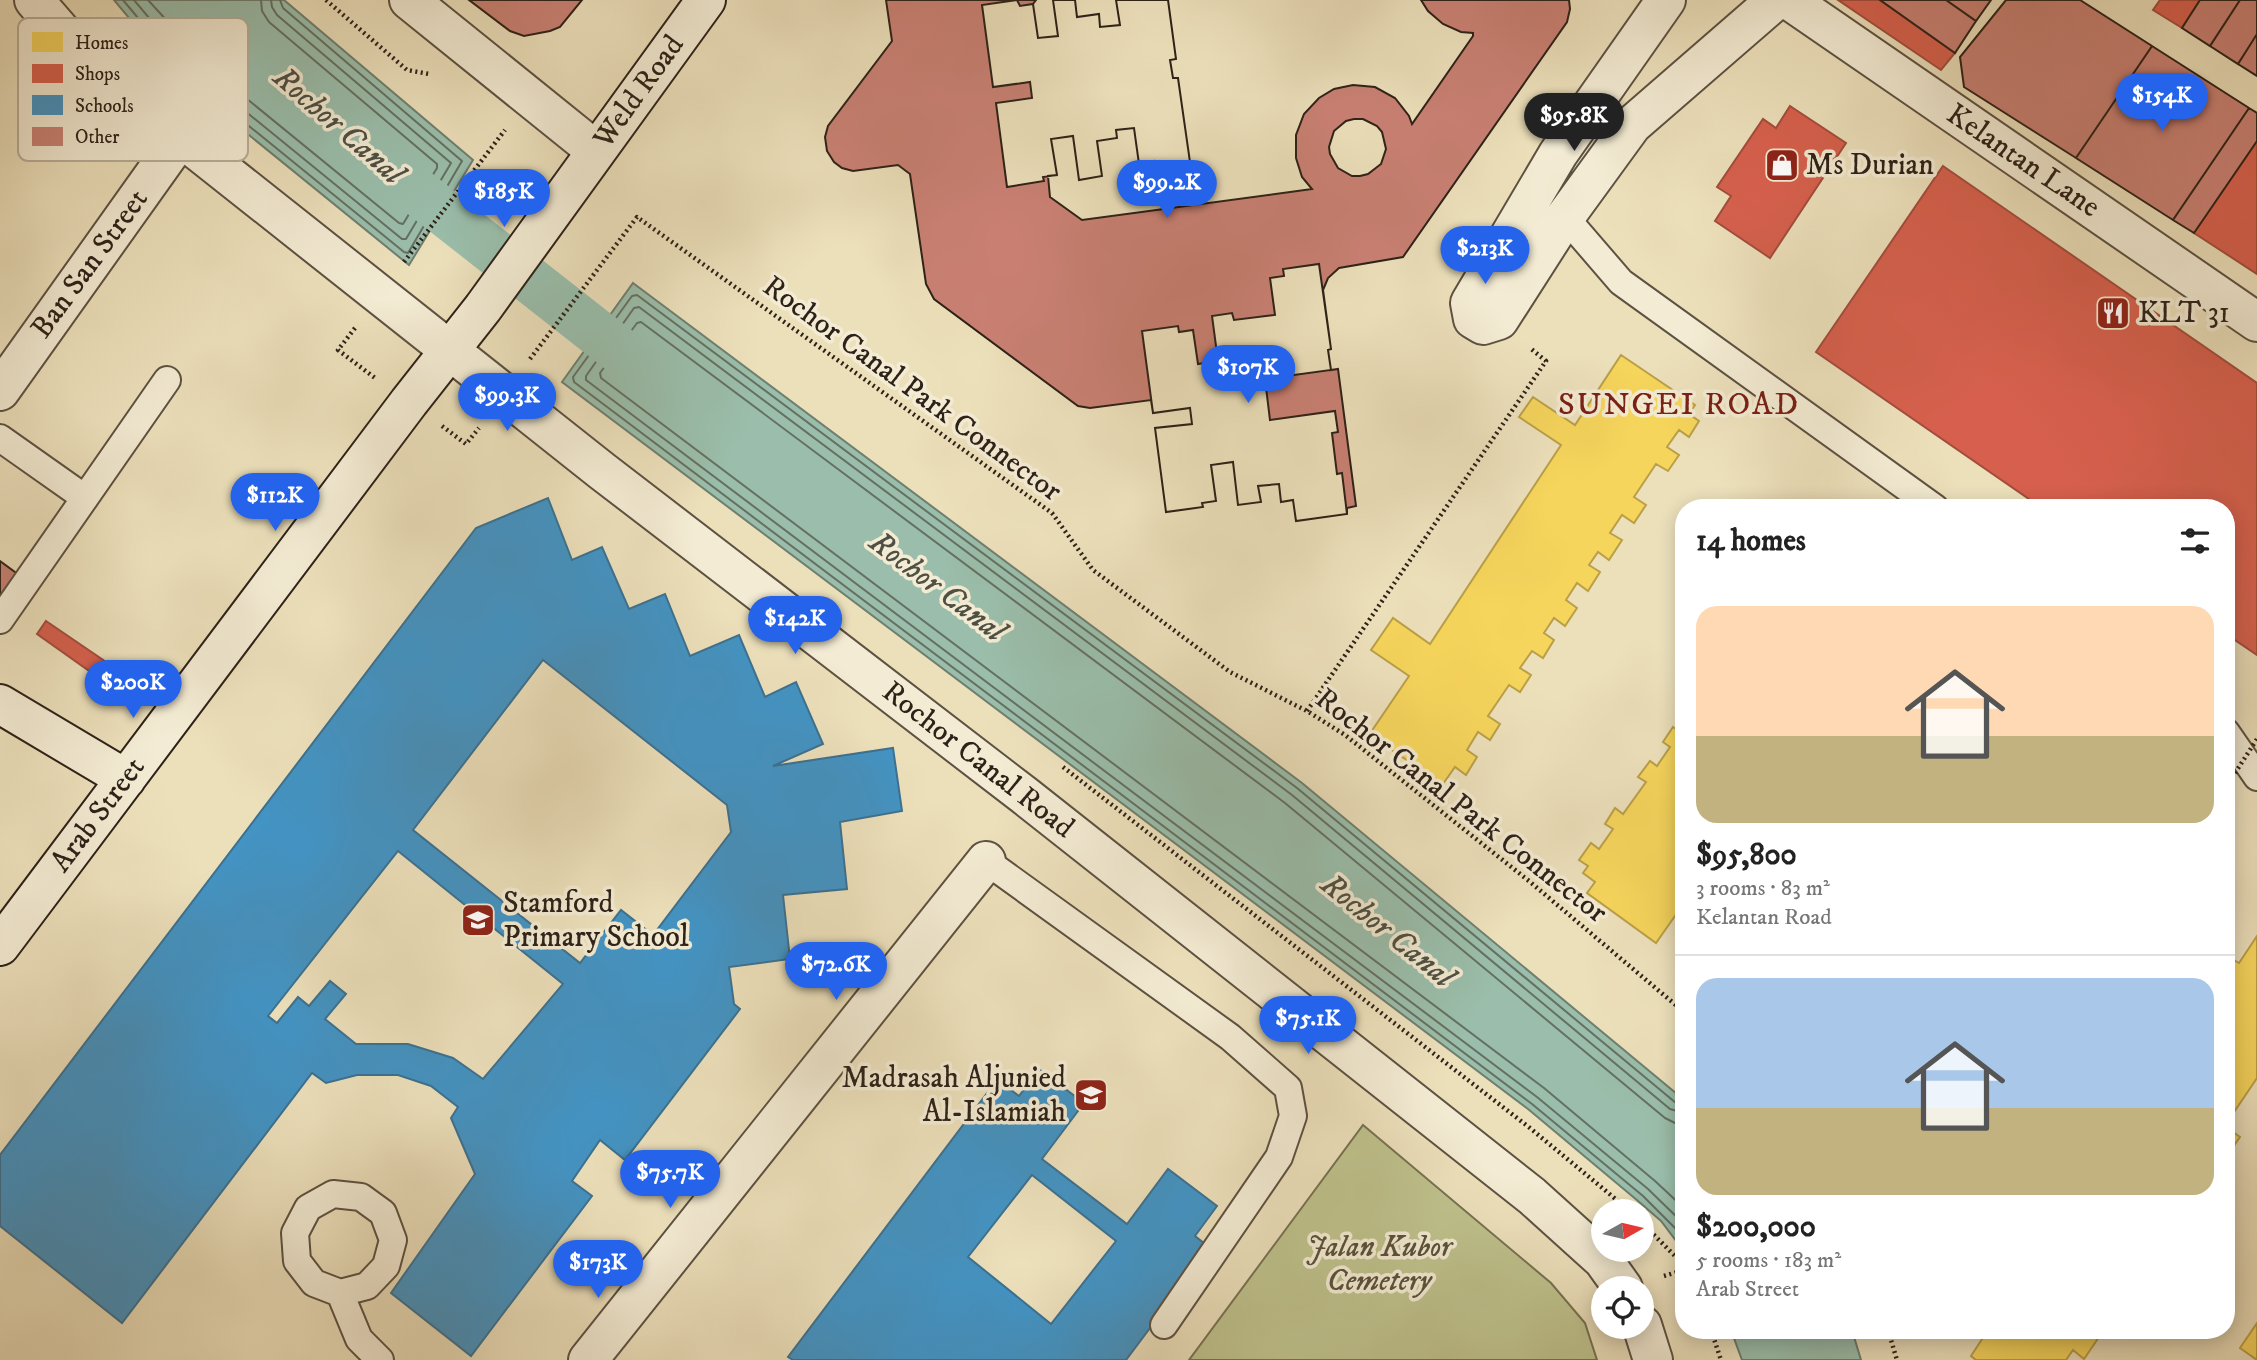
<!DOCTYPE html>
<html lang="en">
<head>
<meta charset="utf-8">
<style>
  :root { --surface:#fff; --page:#f6f6f6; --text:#222; --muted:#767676; --line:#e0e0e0; --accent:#2563eb }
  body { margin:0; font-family:"IM FELL DW Pica",serif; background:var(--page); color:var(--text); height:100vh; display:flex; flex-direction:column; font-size:26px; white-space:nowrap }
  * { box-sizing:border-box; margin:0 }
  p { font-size:23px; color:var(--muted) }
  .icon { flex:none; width:38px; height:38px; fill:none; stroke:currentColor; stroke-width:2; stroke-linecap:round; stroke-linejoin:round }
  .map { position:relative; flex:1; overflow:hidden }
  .side { position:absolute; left:1675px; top:499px; width:560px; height:840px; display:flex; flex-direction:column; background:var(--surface); border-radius:28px; box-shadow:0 4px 18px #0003 }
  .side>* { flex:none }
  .needle { width:46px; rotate:82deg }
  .controls { position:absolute; left:1591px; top:1199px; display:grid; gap:14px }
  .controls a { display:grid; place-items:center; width:63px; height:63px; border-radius:50%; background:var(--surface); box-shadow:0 4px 18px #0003; font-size:35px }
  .price { position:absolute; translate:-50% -60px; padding:0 16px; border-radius:24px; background:var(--accent); color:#fff; font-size:23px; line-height:46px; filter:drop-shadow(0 2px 4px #0008) }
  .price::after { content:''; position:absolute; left:50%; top:42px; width:21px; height:16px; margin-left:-10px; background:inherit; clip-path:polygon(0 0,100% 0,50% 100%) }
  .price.selected { background:#222; color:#fff }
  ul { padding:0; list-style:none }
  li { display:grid; align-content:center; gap:14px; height:371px; padding:0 21px }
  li+li { border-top:2px solid var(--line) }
  li span { display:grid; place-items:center; height:217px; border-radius:21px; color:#555 }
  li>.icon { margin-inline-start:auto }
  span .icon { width:126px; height:126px; fill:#fffc; stroke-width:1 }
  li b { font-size:30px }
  h2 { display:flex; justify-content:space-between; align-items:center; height:84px; padding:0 21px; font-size:30px }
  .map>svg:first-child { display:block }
</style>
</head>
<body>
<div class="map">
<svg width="2257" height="1360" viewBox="0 0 2257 1360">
  <rect width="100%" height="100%" fill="#ece0bb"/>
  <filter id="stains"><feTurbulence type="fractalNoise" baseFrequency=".00286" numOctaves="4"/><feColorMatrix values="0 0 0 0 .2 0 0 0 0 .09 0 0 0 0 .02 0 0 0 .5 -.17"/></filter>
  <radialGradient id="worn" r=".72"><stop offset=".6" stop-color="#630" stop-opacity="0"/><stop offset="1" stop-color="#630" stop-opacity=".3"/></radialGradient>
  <!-- green -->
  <path fill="#bec18c" stroke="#767152" stroke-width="2" d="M 1363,1125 L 1551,1283 L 1585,1323 L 1597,1360 L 1189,1360 Z"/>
  <!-- water -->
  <path fill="#9abeab" stroke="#6e7f70" stroke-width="2" d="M 114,0 L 284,0 L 473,160 L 409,265 L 196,92 L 160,55 Z
    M 633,283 L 1302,783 L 1683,1099 L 1683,1250 L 1661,1221 L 1638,1201 L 1528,1109 L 562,382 Z
    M 1731,1330 L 1852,1330 L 1861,1360 L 1742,1360 Z"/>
  <!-- homes -->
  <path fill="#f6d55c" stroke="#ba9f48" stroke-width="2" d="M 1621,355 L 1695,405 L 1689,414 L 1699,421 L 1689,437 L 1679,430 L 1667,447 L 1679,455 L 1668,471 L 1656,464 L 1634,497 L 1646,505 L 1634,523 L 1622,515 L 1610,533 L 1622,540 L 1609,560 L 1598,552 L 1589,565 L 1600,572 L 1588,591 L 1577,583 L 1566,600 L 1577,608 L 1565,626 L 1554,618 L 1544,633 L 1554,640 L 1543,658 L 1532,651 L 1520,668 L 1531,675 L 1520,692 L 1509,685 L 1488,716 L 1500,724 L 1490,740 L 1478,732 L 1467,750 L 1477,757 L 1466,775 L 1455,767 L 1443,784 L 1369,735 L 1409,676 L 1371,650 L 1393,618 L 1430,644 L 1561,445 L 1519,417 L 1533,397 L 1575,425 Z
    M 1673,727 L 1680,732 L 1684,727 L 1684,903 L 1656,943 L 1587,893 L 1595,882 L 1583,873 L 1588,866 L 1579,860 L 1591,843 L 1599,849 L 1613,829 L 1605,824 L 1615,808 L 1623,814 L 1646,782 L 1638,777 L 1650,761 L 1657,766 L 1670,747 L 1663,742 Z
    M 2257,936 L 2257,1078 L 2226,1124 L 2226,958 L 2229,960 L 2230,958 L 2239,963 Z
    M 2226,1127 L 2240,1137 L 2226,1157 Z
    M 2257,1323 L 2257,1360 L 2240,1348 Z
    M 1988,1330 L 2090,1330 L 2099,1337 L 2084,1359 L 2073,1350 L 2066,1360 L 1976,1360 L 1971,1356 Z"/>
  <!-- shops -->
  <path fill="#d6604d" stroke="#a34d3d" stroke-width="2" d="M 1838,0 L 1880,0 L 1955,53 L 1941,70 Z
    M 2160,0 L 2200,0 L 2182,28 L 2153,10 Z
    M 1790,106 L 1846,143 L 1770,258 L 1715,221 L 1731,196 L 1717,187 L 1763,119 L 1776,128 Z
    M 2257,141 L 2257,274 L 2194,233 Z
    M 1943,166 L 2257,383 L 2257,655 L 2226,634 L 2226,508 L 2042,508 L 1816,352 Z
    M 46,621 L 112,666 L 102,680 L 37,634 Z"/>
  <!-- schools -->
  <path fill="#4393c3" stroke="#3c7190" stroke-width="2" fill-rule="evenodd" d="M 548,498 L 572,560 L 602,547 L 629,609 L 665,594 L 690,656 L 739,635 L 765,697 L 796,682 L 823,744 L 773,766 L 893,748 L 902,811 L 840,822 L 847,889 L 783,895 L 790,959 L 729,967 L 734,1004 L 740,1009 L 625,1160 L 600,1140 L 572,1181 L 592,1196 L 471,1356 L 391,1293 L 475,1174 L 451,1118 L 458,1107 L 431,1086 L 398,1075 L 357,1075 L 326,1083 L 312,1073 L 122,1323 L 0,1226 L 0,1155 L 476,528 ZM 543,660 L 727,805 L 731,832 L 653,935 L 621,910 L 580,963 L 413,830 ZM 398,851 L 563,984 L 483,1079 L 453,1058 L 408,1044 L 356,1044 L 325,1019 L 346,994 L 330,981 L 309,1006 L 298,997 L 277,1023 L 268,1016 Z
    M 1040,1070 L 1084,1103 L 1042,1159 L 1127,1224 L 1168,1169 L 1217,1206 L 1195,1236 L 1210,1248 L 1126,1360 L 793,1360 L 788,1357 L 997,1080 L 1019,1096 ZM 1032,1175 L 1116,1241 L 1051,1324 L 968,1257 Z"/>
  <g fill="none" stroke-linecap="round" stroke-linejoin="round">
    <!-- shore -->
    <path stroke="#647062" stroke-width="2" d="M 123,0 L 165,50 L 201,87 L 404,252 L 408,253 L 462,161 L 283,8 L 280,0
      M 134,0 L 171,44 L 207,80 L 402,239 L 406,239 L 451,163 L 277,15 L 272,7 L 271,0
      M 148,0 L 214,72 L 399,223 L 403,224 L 437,168 L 437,164 L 269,22 L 262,11 L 261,0
      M 1684,1104 L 1676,1103 L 1297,788 L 637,295 L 632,296 L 573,377 L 574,382 L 1532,1104 L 1643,1196 L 1684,1237
      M 1684,1113 L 1670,1109 L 1292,795 L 639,307 L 634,308 L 586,376 L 586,380 L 1537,1097 L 1648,1189 L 1684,1224
      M 1684,1123 L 1675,1123 L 1665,1118 L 1285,803 L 641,322 L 637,323 L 600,373 L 601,378 L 1544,1088 L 1655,1181 L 1684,1208"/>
    <!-- canal -->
    <path stroke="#9abeab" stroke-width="47" d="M 391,171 L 647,372"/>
  </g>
  <!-- building -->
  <path fill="#c98073" stroke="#2d2118" stroke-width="2" fill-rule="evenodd" d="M 469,0 L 582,0 L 560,27 L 550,31 L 524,36 L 510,31 Z
    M 886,0 L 1036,0 L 1033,4 L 1038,38 L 1058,36 L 1053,0 L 1075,0 L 1077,17 L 1099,14 L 1100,27 L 1120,25 L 1116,0 L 1168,0 L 1176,59 L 1170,60 L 1173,78 L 1178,78 L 1190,162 L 1155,166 L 1154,161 L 1139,164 L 1134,128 L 1116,130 L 1117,138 L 1097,141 L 1102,176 L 1079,180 L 1073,136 L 1051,139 L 1057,175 L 1048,176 L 1050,197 L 1082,220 L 1312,189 L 1302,177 L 1296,158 L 1296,135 L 1304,114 L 1319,98 L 1334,89 L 1353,85 L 1375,87 L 1395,98 L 1409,116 L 1412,124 L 1473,36 L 1473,33 L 1461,32 L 1443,24 L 1428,11 L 1421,0 L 1569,0 L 1570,9 L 1567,22 L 1403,257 L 1339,268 L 1328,278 L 1323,290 L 1331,349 L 1328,350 L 1331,370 L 1338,369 L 1356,506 L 1347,508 L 1347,514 L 1296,521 L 1293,500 L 1281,502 L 1279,484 L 1258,486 L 1261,502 L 1238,505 L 1233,462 L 1211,465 L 1216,501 L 1202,503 L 1203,507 L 1166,512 L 1155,428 L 1192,424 L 1190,408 L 1153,413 L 1151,400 L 1090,408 L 1078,406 L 934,299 L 926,284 L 910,174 L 898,165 L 853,171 L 842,168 L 834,162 L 827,151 L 825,137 L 828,126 L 892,41 ZM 1354,119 L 1363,119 L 1377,126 L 1382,132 L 1386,149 L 1381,164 L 1368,174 L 1360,176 L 1352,176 L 1338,168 L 1330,154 L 1329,147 L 1334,131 L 1346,121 Z
    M 1017,0 L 1020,6 L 1033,4 L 1038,38 L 1058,36 L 1053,0 L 1075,0 L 1077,17 L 1099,14 L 1100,27 L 1120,25 L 1116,0 L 1168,0 L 1176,59 L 1170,60 L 1173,78 L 1178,78 L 1190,162 L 1155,166 L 1154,161 L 1139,164 L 1134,128 L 1116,130 L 1117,138 L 1097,141 L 1102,176 L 1079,180 L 1073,136 L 1051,139 L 1057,175 L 1043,177 L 1044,181 L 1007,187 L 996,103 L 1032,98 L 1030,82 L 993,87 L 982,5 Z
    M 1880,0 L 1946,0 L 1976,21 L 1955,53 Z
    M 1946,0 L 1991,0 L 1976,21 Z
    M 2006,0 L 2080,0 L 2152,46 L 2076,158 L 1964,87 L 1960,57 Z
    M 2200,0 L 2240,0 L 2210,46 L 2182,28 Z
    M 2240,0 L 2257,0 L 2257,34 L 2238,64 L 2210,46 Z
    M 2257,34 L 2257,76 L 2238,64 Z
    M 2152,46 L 2249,108 L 2173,220 L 2076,158 Z
    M 2249,108 L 2257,113 L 2257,141 L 2194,233 L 2173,220 Z
    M 1319,264 L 1331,349 L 1328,350 L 1331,370 L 1265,379 L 1270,420 L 1335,411 L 1338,432 L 1332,433 L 1337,474 L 1342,473 L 1347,514 L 1296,521 L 1293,500 L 1281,502 L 1279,484 L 1258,486 L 1261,502 L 1238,505 L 1233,462 L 1211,465 L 1216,501 L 1202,503 L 1203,507 L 1166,512 L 1155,428 L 1192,424 L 1190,408 L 1153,413 L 1142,331 L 1178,326 L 1179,332 L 1193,330 L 1198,364 L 1218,361 L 1212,316 L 1232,313 L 1234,320 L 1275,315 L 1270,278 L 1284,276 L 1283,269 Z
    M 0,561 L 19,575 L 0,601 Z"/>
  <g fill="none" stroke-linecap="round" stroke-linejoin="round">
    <!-- lane casing -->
    <g stroke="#5d5141" stroke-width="30">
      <path id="lane" d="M 1565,217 L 1621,282 L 1935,508
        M 0,438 L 85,498
        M 0,620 L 167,380
        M 2226,732 L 2257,777
        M 986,861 L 1230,1037 L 1288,1088 L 1293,1116 L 1279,1157 L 1164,1325
        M 333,1194 L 361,1197 L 383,1213 L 393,1240 L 386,1266 L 367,1286 L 340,1293 L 314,1283 L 297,1261 L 295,1233 L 308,1208 Z
        M 340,1293 L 359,1339 L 380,1360"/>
    </g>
    <!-- street casing -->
    <g stroke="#5d5141" stroke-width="42">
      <path id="street" d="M 34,0 L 92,67 L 602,471 L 1024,795 L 1532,1196 L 1603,1260 L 1623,1288
        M 409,0 L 595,150
        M 1666,0 L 1558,154 L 1470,303 L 1473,319 L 1483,325 L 1499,320 L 1565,217 L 1632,125 L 1776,0
        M 1789,0 L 2257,322
        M 0,391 L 181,137
        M 1642,1325 L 1653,1360
        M 588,1360 L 986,861"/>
    </g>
    <!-- secondary casing -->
    <g stroke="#2d2118" stroke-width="42">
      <path id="secondary" d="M 0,704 L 126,779
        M 0,946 L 409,402 L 483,308 L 706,0"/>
    </g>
    <!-- path -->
    <path stroke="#2d2118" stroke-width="4.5" stroke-dasharray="2 3.5" stroke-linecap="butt" d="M 326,0 L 407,70 L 429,74
      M 404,262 L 505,130
      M 355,328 L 338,350 L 375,378
      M 530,359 L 637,217 L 1052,513 L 1093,570 L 1230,672 L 1307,711 L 1345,735 L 1529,881 L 1684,1012
      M 442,426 L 466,444 L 479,428
      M 1307,711 L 1546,361 L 1530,348
      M 1063,767 L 1530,1128 L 1630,1211
      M 1642,1223 L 1684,1265
      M 1664,1276 L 1684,1270
      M 1711,1330 L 1721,1360
      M 1888,1330 L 1897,1360"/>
    <!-- lane -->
    <use href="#lane" stroke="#f3ebd3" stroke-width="26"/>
    <!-- street -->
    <use href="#street" stroke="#f3ebd3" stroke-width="38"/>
    <!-- secondary -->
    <use href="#secondary" stroke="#f3ebd3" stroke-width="38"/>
    <!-- path-bridge -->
    <path stroke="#2d2118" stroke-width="4.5" stroke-dasharray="2 3.5" stroke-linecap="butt" d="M 2226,787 L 2257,739"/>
  </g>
  <!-- icons -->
  <defs>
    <g id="shop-square" transform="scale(1.75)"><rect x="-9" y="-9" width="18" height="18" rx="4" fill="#8f2418" stroke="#f3ebd3"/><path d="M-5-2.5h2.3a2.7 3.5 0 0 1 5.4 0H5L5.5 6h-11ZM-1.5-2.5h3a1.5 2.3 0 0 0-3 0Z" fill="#fff"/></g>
    <g id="restaurant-square" transform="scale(1.75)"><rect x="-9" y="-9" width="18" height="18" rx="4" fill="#8f2418" stroke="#f3ebd3"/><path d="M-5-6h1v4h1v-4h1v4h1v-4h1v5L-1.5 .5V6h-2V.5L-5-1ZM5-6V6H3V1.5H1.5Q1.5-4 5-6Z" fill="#fff"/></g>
    <g id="school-square" transform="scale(1.75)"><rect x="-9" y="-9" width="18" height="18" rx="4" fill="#8f2418" stroke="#f3ebd3"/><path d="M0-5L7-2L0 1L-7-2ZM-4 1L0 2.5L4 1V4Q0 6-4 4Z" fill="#fff"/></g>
  </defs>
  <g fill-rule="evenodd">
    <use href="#shop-square" x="1782" y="165"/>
    <use href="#restaurant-square" x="2113" y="313"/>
    <use href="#school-square" x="478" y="920"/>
    <use href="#school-square" x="1091" y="1095"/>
  </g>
  <g text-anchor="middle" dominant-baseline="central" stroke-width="7" stroke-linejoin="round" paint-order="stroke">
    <!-- street labels -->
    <g font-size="30" fill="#2d2118" stroke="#f3ebd3">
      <text transform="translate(639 92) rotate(-54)">Weld Road</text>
      <text transform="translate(2023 161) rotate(34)">Kelantan Lane</text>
      <text transform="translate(90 264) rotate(-54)">Ban San Street</text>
      <text transform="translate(912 389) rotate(36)">Rochor Canal Park Connector</text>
      <text transform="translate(978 760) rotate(38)">Rochor Canal Road</text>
      <text transform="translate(1461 806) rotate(38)">Rochor Canal Park Connector</text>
      <text transform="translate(98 815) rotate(-53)">Arab Street</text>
    </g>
    <!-- poi labels -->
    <g font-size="30" fill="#2d2118" stroke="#f3ebd3" text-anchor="start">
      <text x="1806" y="165">Ms Durian</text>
      <text x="2138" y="313">KLT 31</text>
      <text x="503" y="903">Stamford<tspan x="503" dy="34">Primary School</tspan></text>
      <text x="1066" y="1078" text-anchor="end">Madrasah Aljunied<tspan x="1066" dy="34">Al-Islamiah</tspan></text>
    </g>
    <!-- park labels -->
    <g font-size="30" font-style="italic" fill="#58513b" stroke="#f3ebd3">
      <text x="1379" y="1247">Jalan Kubor<tspan x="1379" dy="34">Cemetery</tspan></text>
    </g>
    <!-- water labels -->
    <g font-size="32" font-style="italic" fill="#4e5044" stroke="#f3ebd3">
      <text transform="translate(338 126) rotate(41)">Rochor Canal</text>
      <text transform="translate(937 587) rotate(37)">Rochor Canal</text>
      <text transform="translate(1387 931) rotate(39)">Rochor Canal</text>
    </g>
    <!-- neighbourhood labels -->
    <g font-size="32" letter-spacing="2" fill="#7a1f14" stroke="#f3ebd3">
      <text x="1679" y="405">SUNGEI ROAD</text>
    </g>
  </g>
  <!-- legend -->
  <rect x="18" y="18" width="230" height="143" rx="10" fill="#f3ebd3" stroke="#b8ae9b" stroke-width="2"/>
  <rect x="32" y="32" width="31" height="20" fill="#f6d55c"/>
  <rect x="32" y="64" width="31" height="19" fill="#d6604d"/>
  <rect x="32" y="95" width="31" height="20" fill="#4393c3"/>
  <rect x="32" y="127" width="31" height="19" fill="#c98073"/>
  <g font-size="19" fill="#2d2118">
    <text x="75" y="49">Homes</text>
    <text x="75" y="80">Shops</text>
    <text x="75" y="112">Schools</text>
    <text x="75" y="143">Other</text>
  </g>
  <rect width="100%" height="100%" filter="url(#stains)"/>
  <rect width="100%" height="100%" fill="url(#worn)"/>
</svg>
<div class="controls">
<a><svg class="needle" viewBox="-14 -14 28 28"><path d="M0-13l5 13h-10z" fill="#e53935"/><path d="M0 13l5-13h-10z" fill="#767676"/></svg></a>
<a><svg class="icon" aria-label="locate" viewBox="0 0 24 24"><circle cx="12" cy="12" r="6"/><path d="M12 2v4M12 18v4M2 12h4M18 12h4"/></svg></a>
</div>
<b class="price" style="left:2162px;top:133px">$154K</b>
<b class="price selected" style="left:1574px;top:153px">$95.8K</b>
<b class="price" style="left:1167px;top:220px">$99.2K</b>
<b class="price" style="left:504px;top:229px">$185K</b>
<b class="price" style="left:1485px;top:286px">$213K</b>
<b class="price" style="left:1248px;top:405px">$107K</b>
<b class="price" style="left:507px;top:433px">$99.3K</b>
<b class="price" style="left:275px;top:533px">$112K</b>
<b class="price" style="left:795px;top:656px">$142K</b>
<b class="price" style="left:133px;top:720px">$200K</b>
<b class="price" style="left:836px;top:1002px">$72.6K</b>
<b class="price" style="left:1308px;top:1056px">$75.1K</b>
<b class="price" style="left:670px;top:1210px">$75.7K</b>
<b class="price" style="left:598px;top:1300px">$173K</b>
<section class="side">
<h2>14 homes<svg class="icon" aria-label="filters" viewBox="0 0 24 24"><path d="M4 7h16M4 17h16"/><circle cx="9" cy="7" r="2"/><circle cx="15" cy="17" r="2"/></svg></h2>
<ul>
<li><span style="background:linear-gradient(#ffd9b3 60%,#c2b280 0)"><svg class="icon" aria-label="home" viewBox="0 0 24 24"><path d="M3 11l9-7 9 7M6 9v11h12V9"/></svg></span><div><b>$95,800</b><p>3 rooms · 83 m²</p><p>Kelantan Road</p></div></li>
<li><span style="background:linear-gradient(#a9c7e8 60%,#c2b280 0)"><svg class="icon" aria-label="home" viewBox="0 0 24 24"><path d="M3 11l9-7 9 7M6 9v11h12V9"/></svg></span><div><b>$200,000</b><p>5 rooms · 183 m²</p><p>Arab Street</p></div></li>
</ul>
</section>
</div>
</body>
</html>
